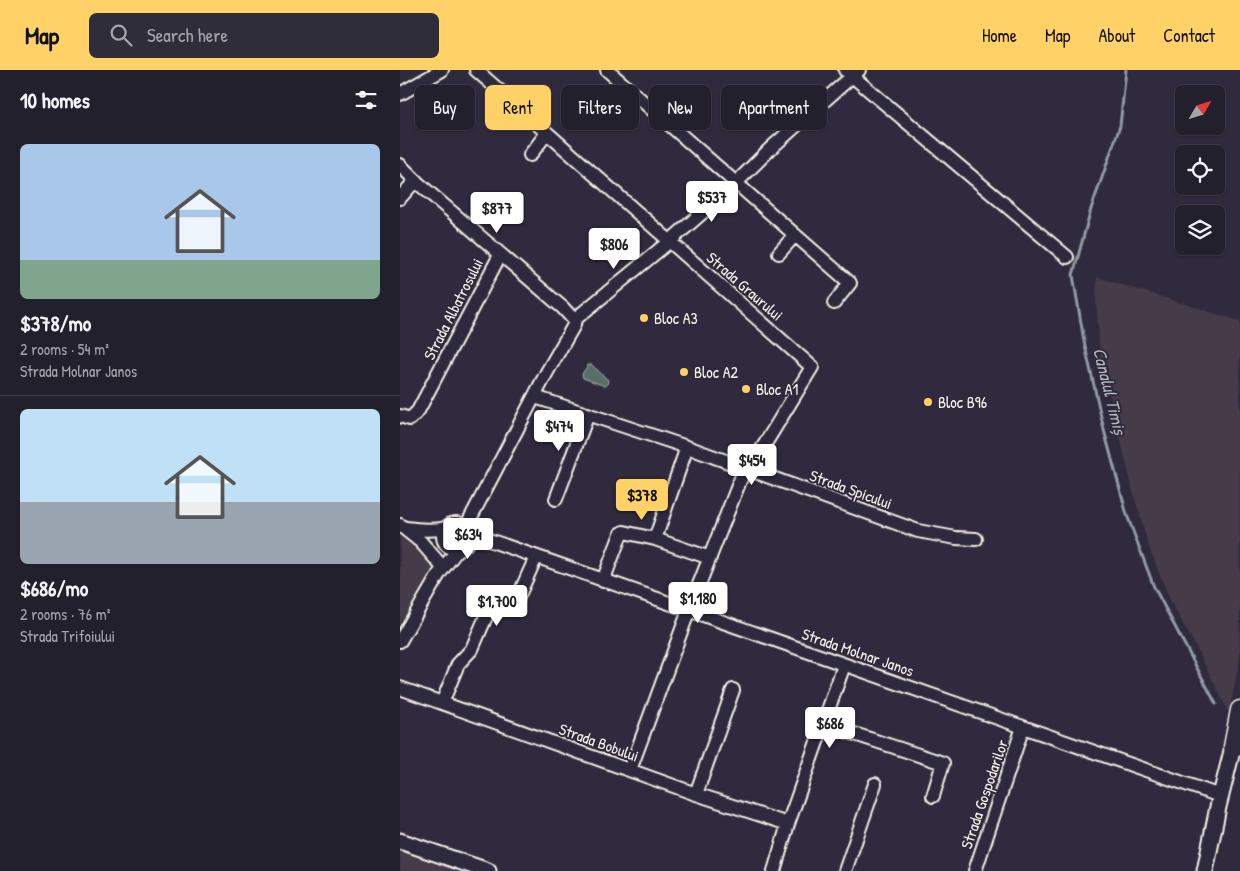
<!DOCTYPE html>
<html lang="en">
<head>
<meta charset="utf-8">
<style>
  :root { --surface:#23202e; --page:#2f2d3a; --text:#f1f3f6; --muted:#a3a3aa; --line:#403e4a; --accent:#ffd166 }
  body { margin:0; font-family:"Patrick Hand",sans-serif; background:var(--page); color:var(--text); height:100vh; display:flex; flex-direction:column; font-size:19px; white-space:nowrap }
  * { box-sizing:border-box; margin:0 }
  p { font-size:16px; color:var(--muted) }
  .icon { flex:none; width:28px; height:28px; fill:none; stroke:currentColor; stroke-width:2; stroke-linecap:round; stroke-linejoin:round }
  .map { position:relative; flex:1; overflow:hidden }
  .sheet { display:flex; flex-direction:column; background:var(--surface); width:400px }
  .sheet>* { flex:none }
  .banner { position:absolute; left:15px; top:15px; width:475px; height:45px; display:flex; gap:10px }
  .needle { width:32px; rotate:51deg }
  .controls { position:absolute; left:775px; top:15px; display:grid; gap:10px }
  .controls a { display:grid; place-items:center; width:50px; height:50px; border-radius:8px; background:var(--surface); box-shadow:0 1px 4px #0004,0 0 0 1px var(--line); font-size:25px }
  .price { position:absolute; translate:-50% -42px; padding:0 11px; border-radius:5px; background:#fff; color:#222; font-size:16px; line-height:32px; filter:drop-shadow(0 1px 2px #0008) }
  .price::after { content:''; position:absolute; left:50%; top:30px; width:15px; height:11px; margin-left:-8px; background:inherit; clip-path:polygon(0 0,100% 0,50% 100%) }
  .price.current { background:var(--accent); color:#111 }
  ul { padding:0; list-style:none }
  li { display:grid; align-content:center; gap:10px; height:265px; padding:0 20px }
  li+li { border-top:1px solid var(--line) }
  li span { display:grid; place-items:center; height:155px; border-radius:8px; color:#555 }
  li>.icon { margin-inline-start:auto }
  span .icon { width:90px; height:90px; fill:#fffc; stroke-width:1 }
  li b { font-size:21px }
  h2 { display:flex; justify-content:space-between; align-items:center; height:60px; padding:0 20px; font-size:21px }
  .tag { padding:0 18px; border-radius:8px; background:var(--surface); box-shadow:0 1px 4px #0004,0 0 0 1px var(--line); font-size:18px; line-height:45px }
  .tag.current { background:var(--accent); color:#111 }
  header { display:flex; align-items:center; gap:30px; box-sizing:border-box; height:70px; padding:0 25px; background:var(--accent); color:#111 }
  header strong { font-size:24px }
  nav { display:flex; gap:28px; margin-inline-start:auto; font-size:18px }
  .search { width:350px; height:45px; background:var(--page); display:flex; align-items:center; gap:12px; box-sizing:border-box; padding:0 18px; border-radius:8px; color:var(--muted); font-size:19px }
  main { display:flex; flex:1; min-height:0 }
  .map>svg:first-child { display:block }
</style>
</head>
<body>
<header>
<strong>Map</strong>
<div class="search"><svg class="icon" aria-label="search" viewBox="0 0 24 24"><circle cx="10" cy="10" r="6"/><path d="M15 15l6 6"/></svg>Search here</div>
<nav><a>Home</a><a>Map</a><a>About</a><a>Contact</a></nav>
</header>
<main>
<section class="sheet">
<h2>10 homes<svg class="icon" aria-label="filters" viewBox="0 0 24 24"><path d="M4 7h16M4 17h16"/><circle cx="9" cy="7" r="2"/><circle cx="15" cy="17" r="2"/></svg></h2>
<ul>
<li><span style="background:linear-gradient(#a9c7e8 75%,#7fa58c 0)"><svg class="icon" aria-label="home" viewBox="0 0 24 24"><path d="M3 11l9-7 9 7M6 9v11h12V9"/></svg></span><div><b>$378/mo</b><p>2 rooms · 54 m²</p><p>Strada Molnar Janos</p></div></li>
<li><span style="background:linear-gradient(#bfe0f5 60%,#9aa5b1 0)"><svg class="icon" aria-label="home" viewBox="0 0 24 24"><path d="M3 11l9-7 9 7M6 9v11h12V9"/></svg></span><div><b>$686/mo</b><p>2 rooms · 76 m²</p><p>Strada Trifoiului</p></div></li>
</ul>
</section>
<div class="map">
<svg width="840" height="801" viewBox="0 0 840 801">
  <rect width="100%" height="100%" fill="#2f2a3d"/>
  <filter id="ink" filterUnits="userSpaceOnUse"><feTurbulence type="fractalNoise" baseFrequency=".02" numOctaves="2"/><feDisplacementMap in="SourceGraphic" scale="10" xChannelSelector="R" yChannelSelector="G"/><feConvolveMatrix kernelMatrix="1 2 1 2 8 2 1 2 1" color-interpolation-filters="sRGB"/></filter>
  <g filter="url(#ink)">
    <!-- built -->
    <path fill="#443a48" d="M 697,207 L 840,251 L 840,588 L 829,643 L 797,579 L 770,530 L 749,478 L 733,422 L 700,285 L 696,232 Z
      M 0,454 L 41,489 L 0,561 Z
      M 0,772 L 84,801 L 0,801 Z"/>
    <!-- green -->
    <path fill="#586e69" stroke="#a6b0a8" d="M 188,295 L 192,295 L 208,310 L 207,315 L 205,316 L 183,308 L 182,304 Z
      M48 466a8 8 0 1 1 16 0a8 8 0 1 1-16 0Z"/>
    <g fill="none" stroke-linecap="round" stroke-linejoin="round">
      <!-- stream -->
      <path stroke="#909aa5" stroke-width="3" d="M 726,0 L 720,56 L 691,139 L 673,205 L 684,271 L 704,360 L 727,445 L 754,517 L 816,634"/>
      <!-- minor casing -->
      <g stroke="#f4f1e8" stroke-width="16">
        <path id="minor" d="M 76,0 L 412,297 L 349,400
          M 207,0 L 450,213 L 434,233
          M 445,0 L 667,187
          M 0,24 L 42,0
          M 130,85 L 147,63
          M 0,95 L 18,113 L 163,238 L 174,250
          M 0,128 L 15,111
          M 379,183 L 395,165
          M 135,327 L 287,377 L 518,461 L 556,468 L 576,469
          M 0,346 L 10,349 L 18,341 L 100,185
          M 156,429 L 188,344
          M43 466a13 13 0 1 1 26 0a13 13 0 1 1-26 0Z
          M 0,455 L 21,472 L 40,494
          M 6,458 C 20,460 32,461 46,458
          M 66,459 L 70,449 L 147,302 L 174,255 L 174,250 L 270,171 L 335,114 L 371,78 L 459,0
          M 68,461 L 89,470 L 820,726
          M 255,469 L 310,488
          M 203,511 L 221,464 L 224,462 L 255,469 L 287,377
          M 0,571 L 39,504 L 58,479
          M 0,618 L 296,724 L 388,754
          M 42,633 L 58,594 L 72,579 L 91,535 L 94,532 L 111,536 L 115,534 L 136,487
          M 424,654 L 543,693 L 533,726
          M 230,700 L 289,540 L 345,398
          M 296,724 L 333,620
          M 374,801 L 388,754 L 444,595
          M 445,801 L 475,714
          M 575,801 L 623,657"/>
      </g>
      <!-- tertiary casing -->
      <g stroke="#f4f1e8" stroke-width="19">
        <path id="tertiary" d="M 0,771 L 88,801
          M 805,801 L 818,737 L 833,677"/>
      </g>
      <!-- secondary casing -->
      <g stroke="#f4f1e8" stroke-width="21">
        <path id="secondary" d="M 840,640 L 833,677 L 840,676"/>
      </g>
      <!-- minor -->
      <use href="#minor" stroke="#2f2a3d" stroke-width="12"/>
      <!-- tertiary -->
      <use href="#tertiary" stroke="#2f2a3d" stroke-width="15"/>
      <!-- secondary -->
      <use href="#secondary" stroke="#2f2a3d" stroke-width="18"/>
    </g>
  </g>
  <!-- markers -->
  <g fill="#ffd166" stroke="#2f2a3d" stroke-width="2">
    <circle cx="244" cy="248" r="5"/>
    <circle cx="284" cy="302" r="5"/>
    <circle cx="346" cy="319" r="5"/>
    <circle cx="528" cy="332" r="5"/>
  </g>
  <g text-anchor="middle" dominant-baseline="central" stroke-width="4" stroke-linejoin="round" paint-order="stroke">
    <!-- street labels -->
    <g font-size="16" fill="#f4f1e8" stroke="#2f2a3d">
      <text transform="translate(345 216) rotate(41)">Strada Graurului</text>
      <text transform="translate(53 239) rotate(-63)">Strada Albatrosului</text>
      <text transform="translate(451 419) rotate(20)">Strada Spicului</text>
      <text transform="translate(458 582) rotate(19)">Strada Molnar Janos</text>
      <text transform="translate(199 672) rotate(20)">Strada Bobului</text>
      <text transform="translate(584 724) rotate(-71)">Strada Gospodarilor</text>
    </g>
    <!-- poi labels -->
    <g font-size="16" fill="#f4f1e8" stroke="#2f2a3d" text-anchor="start">
      <text x="254" y="248">Bloc A3</text>
      <text x="294" y="302">Bloc A2</text>
      <text x="356" y="319">Bloc A1</text>
      <text x="538" y="332">Bloc B96</text>
    </g>
    <!-- water labels -->
    <g font-size="18" font-style="italic" fill="#b1b7bb" stroke="#2f2a3d">
      <text transform="translate(710 321) rotate(76)">Canalul Timiș</text>
    </g>
  </g>
</svg>
<div class="controls">
<a><svg class="needle" viewBox="-14 -14 28 28"><path d="M0-13l5 13h-10z" fill="#e53935"/><path d="M0 13l5-13h-10z" fill="#a3a3aa"/></svg></a>
<a><svg class="icon" aria-label="locate" viewBox="0 0 24 24"><circle cx="12" cy="12" r="6"/><path d="M12 2v4M12 18v4M2 12h4M18 12h4"/></svg></a>
<a><svg class="icon" aria-label="layers" viewBox="0 0 24 24"><path d="M12 4l9 5-9 5-9-5zM3 14l9 5 9-5"/></svg></a>
</div>
<b class="price" style="left:312px;top:153px">$537</b>
<b class="price" style="left:97px;top:164px">$877</b>
<b class="price" style="left:214px;top:200px">$806</b>
<b class="price" style="left:159px;top:382px">$474</b>
<b class="price" style="left:352px;top:416px">$454</b>
<b class="price current" style="left:242px;top:451px">$378</b>
<b class="price" style="left:68px;top:490px">$634</b>
<b class="price" style="left:298px;top:554px">$1,180</b>
<b class="price" style="left:97px;top:557px">$1,700</b>
<b class="price" style="left:430px;top:679px">$686</b>
<div class="banner">
<a class="tag">Buy</a>
<a class="tag current">Rent</a>
<a class="tag">Filters</a>
<a class="tag">New</a>
<a class="tag">Apartment</a>
</div>
</div>
</main>
</body>
</html>
